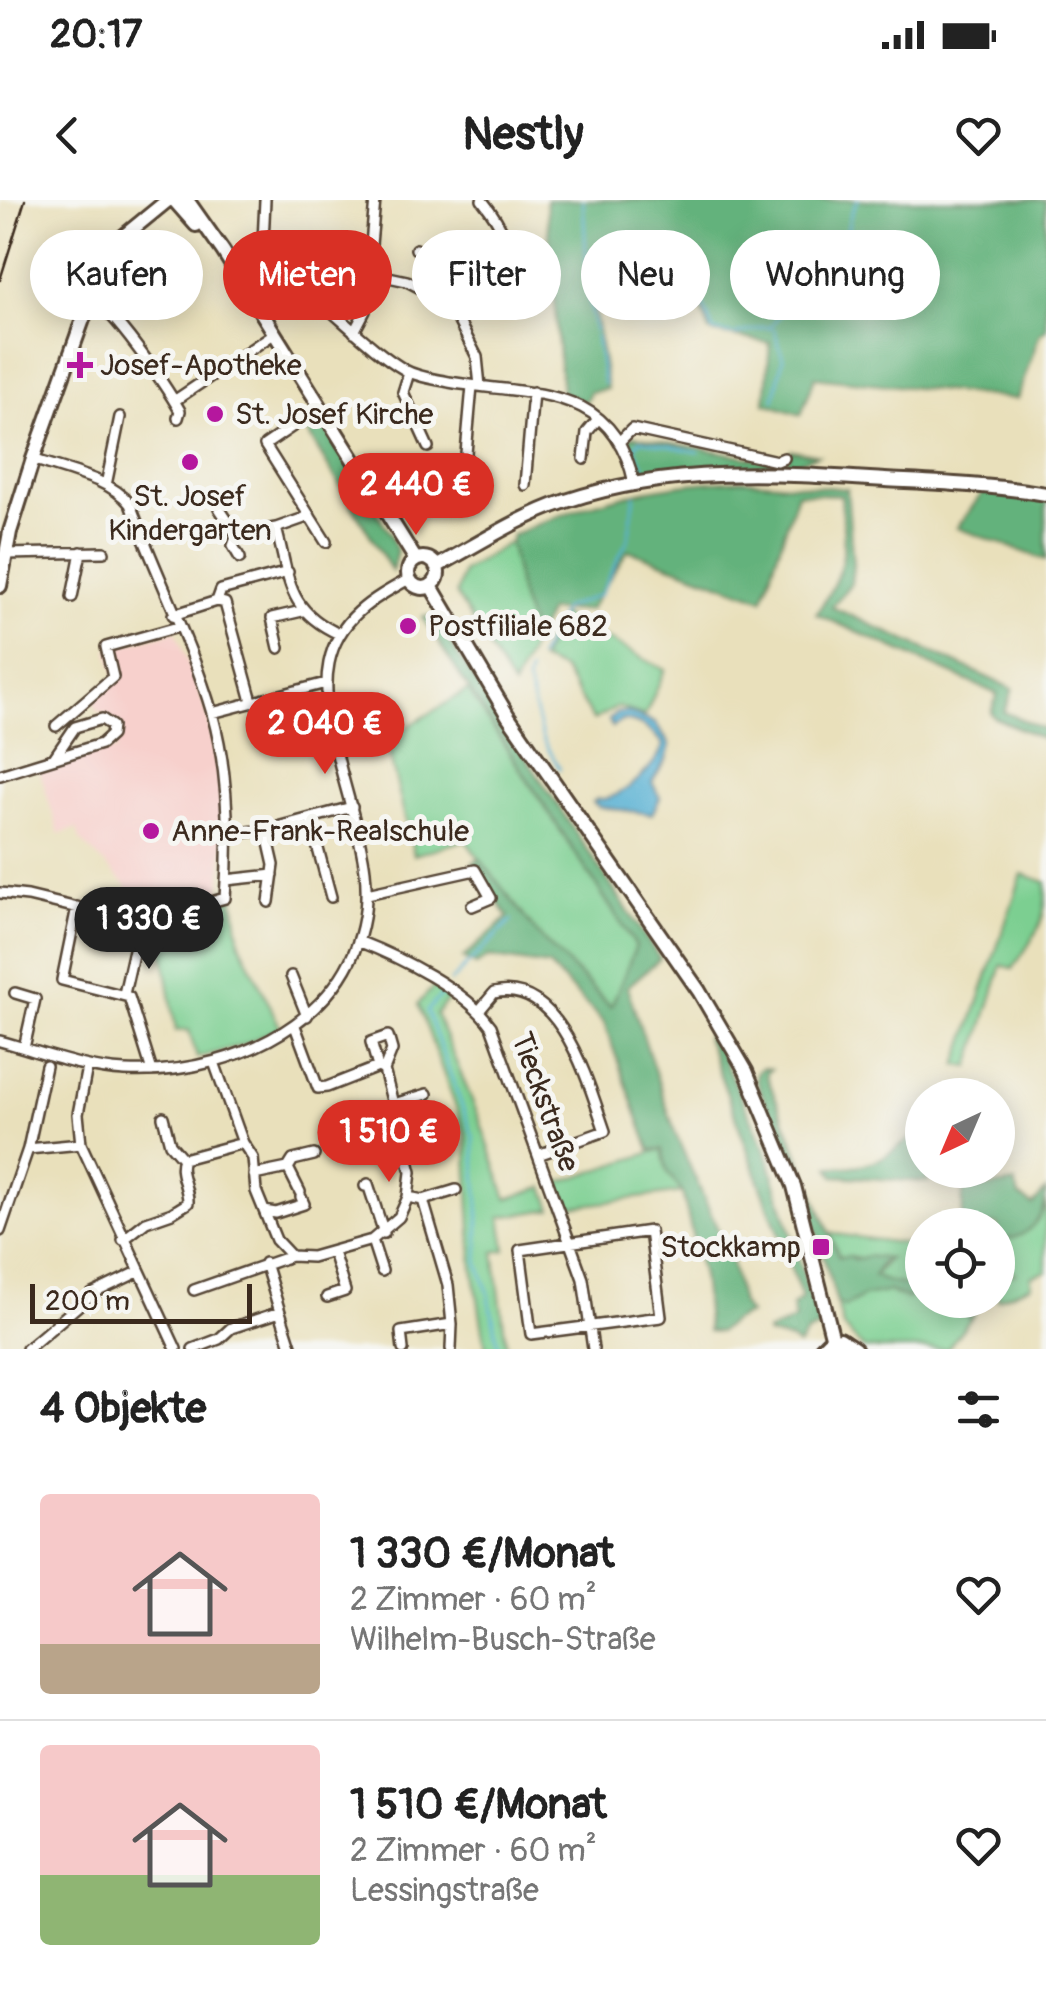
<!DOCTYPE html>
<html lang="de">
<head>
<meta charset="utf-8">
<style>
  :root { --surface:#fff; --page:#f2f2f2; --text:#222; --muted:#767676; --line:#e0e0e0; --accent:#d93025 }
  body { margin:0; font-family:Pangolin,sans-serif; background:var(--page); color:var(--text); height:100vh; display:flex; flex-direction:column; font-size:38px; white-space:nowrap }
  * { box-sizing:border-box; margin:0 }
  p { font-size:32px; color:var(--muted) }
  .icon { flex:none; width:55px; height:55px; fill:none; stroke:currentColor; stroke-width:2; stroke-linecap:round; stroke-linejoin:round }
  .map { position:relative; height:1149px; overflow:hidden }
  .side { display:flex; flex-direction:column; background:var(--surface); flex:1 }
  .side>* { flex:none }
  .banner { position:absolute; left:30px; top:30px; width:988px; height:90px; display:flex; gap:20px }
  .needle { width:65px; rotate:224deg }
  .tools { position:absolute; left:905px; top:878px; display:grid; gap:20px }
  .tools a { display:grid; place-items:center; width:110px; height:110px; border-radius:50%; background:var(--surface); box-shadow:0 5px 25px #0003; font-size:50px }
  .scale { position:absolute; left:30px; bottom:25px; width:222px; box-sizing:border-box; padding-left:10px; border:5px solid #3b2a1e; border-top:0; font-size:28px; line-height:35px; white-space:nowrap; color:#3b2a1e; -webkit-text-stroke:8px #f6f6f2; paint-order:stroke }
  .price { position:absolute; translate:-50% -85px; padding:0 22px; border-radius:35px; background:var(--accent); color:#fff; font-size:32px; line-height:65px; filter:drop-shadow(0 2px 5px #0008) }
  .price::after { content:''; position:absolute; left:50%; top:60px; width:30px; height:22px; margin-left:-15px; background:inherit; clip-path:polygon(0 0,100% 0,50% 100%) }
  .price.selected { background:#222; color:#fff }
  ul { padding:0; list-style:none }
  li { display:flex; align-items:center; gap:30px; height:250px; padding:0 40px }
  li+li { border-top:2px solid var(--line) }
  li span { display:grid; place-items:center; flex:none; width:280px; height:200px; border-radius:10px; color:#555 }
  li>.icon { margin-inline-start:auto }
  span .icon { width:120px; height:120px; fill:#fffc; stroke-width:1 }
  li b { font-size:42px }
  h2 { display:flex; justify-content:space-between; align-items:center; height:120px; padding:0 40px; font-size:42px }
  .tag { padding:0 35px; border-radius:45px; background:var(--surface); box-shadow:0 5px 25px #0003; font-size:35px; line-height:90px }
  .tag.selected { background:var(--accent); color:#fff }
  .status { display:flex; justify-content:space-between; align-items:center; height:70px; padding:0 50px; background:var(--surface); direction:ltr }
  .status svg { height:28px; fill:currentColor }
  header { display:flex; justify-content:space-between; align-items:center; height:130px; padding:0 40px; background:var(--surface); font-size:45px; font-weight:700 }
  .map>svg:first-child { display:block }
</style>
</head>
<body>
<div class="status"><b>20:17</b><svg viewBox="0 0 49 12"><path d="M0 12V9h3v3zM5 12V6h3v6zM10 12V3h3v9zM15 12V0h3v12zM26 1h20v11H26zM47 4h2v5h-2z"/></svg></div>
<header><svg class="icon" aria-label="back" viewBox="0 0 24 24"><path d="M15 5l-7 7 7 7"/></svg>Nestly<svg class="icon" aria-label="heart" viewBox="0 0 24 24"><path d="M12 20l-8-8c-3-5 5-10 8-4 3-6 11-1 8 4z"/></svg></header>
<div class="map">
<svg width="1046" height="1149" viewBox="0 0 1046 1149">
  <rect width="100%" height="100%" fill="#f6f6f2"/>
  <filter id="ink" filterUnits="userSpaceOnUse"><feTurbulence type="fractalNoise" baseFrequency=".01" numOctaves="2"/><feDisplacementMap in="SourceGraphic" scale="20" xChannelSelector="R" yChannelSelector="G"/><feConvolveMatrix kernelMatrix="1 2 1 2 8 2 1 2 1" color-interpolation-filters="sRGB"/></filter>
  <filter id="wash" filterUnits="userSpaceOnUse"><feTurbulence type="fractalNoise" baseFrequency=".0048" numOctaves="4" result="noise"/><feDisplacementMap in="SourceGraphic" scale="40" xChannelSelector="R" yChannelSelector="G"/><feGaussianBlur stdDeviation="2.25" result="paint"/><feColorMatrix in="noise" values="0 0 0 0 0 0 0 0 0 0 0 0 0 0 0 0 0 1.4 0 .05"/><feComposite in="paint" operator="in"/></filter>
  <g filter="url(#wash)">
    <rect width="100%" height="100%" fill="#e9e0bb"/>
    <!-- built -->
    <path fill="#f7d0cc" d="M 176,431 L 208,515 L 218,569 L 225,634 L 220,693 L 139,717 L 118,712 L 127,686 L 80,640 L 77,629 L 59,634 L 38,566 L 102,547 L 117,551 L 112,540 L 116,533 L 108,515 L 98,512 L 92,498 L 116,477 L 108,449 Z"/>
    <!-- green -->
    <path fill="#7bcf91" stroke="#5b7c58" stroke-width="2.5" d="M 510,342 L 521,399 L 535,439 L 513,487 L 456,394 L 463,371 Z
      M 562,415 L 665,470 L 645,516 L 618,507 L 593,520 L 563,470 L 540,460 Z
      M 468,490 L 636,746 L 612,807 L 539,736 L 465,640 L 414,655 L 386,540 Z
      M 1022,674 L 1046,682 C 1046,728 1036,732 1013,769 L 1002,765 L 970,867 L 957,865 Z
      M 231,683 L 240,743 L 280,827 L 243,845 L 197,858 L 189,830 L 176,831 L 158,720 L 223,701 Z
      M 434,786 L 451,796 L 436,814 L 478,915 L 507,999 L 544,987 L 552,1009 L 501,1017 L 506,1050 L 494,1052 L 507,1149 L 486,1149 L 473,1068 L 466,935 L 418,804 Z
      M 662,949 L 667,971 L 682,992 L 563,1008 L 554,984 Z
      M 1046,1006 L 1046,1071 L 1031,1076 L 1031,1085 L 998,1099 L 998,1070 L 1009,1075 L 1015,1073 L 998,1061 L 998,1039 C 1025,1041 1031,1025 1046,1006 Z
      M 828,1033 L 922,1046 L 922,1089 L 890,1083 L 874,1076 L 887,1060 L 840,1057 Z
      M 890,1091 L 897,1096 L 914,1095 L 971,1118 L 947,1149 L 864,1149 L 843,1127 L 837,1103 L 844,1107 L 864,1096 Z"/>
    <!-- forest -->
    <path fill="#64b27b" stroke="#506e4c" stroke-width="2.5" d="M 546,0 L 1046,0 L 1046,129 L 1040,133 L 1017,199 L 815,177 L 801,215 L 765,203 L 770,143 L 710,132 L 689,74 L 592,91 L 607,189 L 590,192 L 586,202 L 562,194 Z
      M 317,213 L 390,334 L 397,351 L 392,371 L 301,222 Z
      M 634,236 L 786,264 L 791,250 L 818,255 L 788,266 L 722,266 L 637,273 L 628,239 Z
      M 741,280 L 847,289 L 853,365 L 851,383 L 832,407 L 1013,489 L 1004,512 L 1046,530 L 1046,540 L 995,518 L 991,513 L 997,494 L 816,414 C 849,365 845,352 841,295 L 797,293 L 763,399 L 628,350 L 589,410 L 549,411 L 535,439 L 521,399 L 510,342 L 513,335 C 594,299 652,284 741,280 Z
      M 983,292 L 1046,301 L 1046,360 L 957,328 Z
      M 432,416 L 660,759 L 627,787 L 676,935 L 731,1059 L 741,1104 L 749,1114 L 731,1122 L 719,1132 L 708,1131 L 702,1076 L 682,992 L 667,971 L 662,949 L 650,950 L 604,823 L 549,766 L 489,757 L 476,765 L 463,758 L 508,717 L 473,663 L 480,659 L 539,736 L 611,807 L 636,746 L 422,417 Z
      M 711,833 L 765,948 L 820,1128 L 807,1133 L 798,1146 L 791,1140 L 768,1135 L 767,1132 L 795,1120 L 792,1106 L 802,1098 L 706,837 Z
      M 762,868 L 771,869 L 766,874 L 839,1057 L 850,1056 L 855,1060 L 867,1056 L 889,1059 L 881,1063 L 874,1076 C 889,1085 907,1083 922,1089 L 922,1100 L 946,1100 L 975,1113 L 971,1118 C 952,1109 932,1106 914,1095 L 906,1099 L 890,1091 L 864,1096 L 844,1107 L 837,1103 L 810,1011 L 756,880 L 757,872 Z
      M 921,930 L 922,970 L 926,970 L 928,982 L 834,976 L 829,967 C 874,968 887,957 921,930 Z
      M 1015,983 L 1019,996 L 1033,1005 L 1046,990 C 1046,1017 1026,1042 998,1039 L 998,1025 L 962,1025 L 963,991 Z"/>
    <!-- water -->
    <path fill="#56b0d3" stroke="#486d78" stroke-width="2.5" d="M 628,512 L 655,523 L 670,545 L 666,560 L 652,582 L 660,598 L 652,614 L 599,607 L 593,602 L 597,599 C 618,603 658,566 663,545 C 653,531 640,522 623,520 L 612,527 L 609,520 L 617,513 Z"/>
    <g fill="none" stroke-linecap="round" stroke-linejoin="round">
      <!-- stream -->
      <path stroke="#56b0d3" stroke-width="2.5" d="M 583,0 L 588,92 L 595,131
        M 598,90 L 692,74 L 713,131 L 734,135 L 765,127 L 770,128 L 781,113 L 805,101 L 807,92 C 815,87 841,57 844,47 C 849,29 847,16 858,0
        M 774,129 L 783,158 L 774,200
        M 596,136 L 604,184
        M 644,266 L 634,248 L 640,240 L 698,252
        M 538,458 L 564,408 L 600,395 L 628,339 L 635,295
        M 529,472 L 527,481 L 543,540 L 560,569
        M 450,782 L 512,720
        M 443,793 L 427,811 L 473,936 L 479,1006 L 478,1062 L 488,1092 L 499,1149"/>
    </g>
  </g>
  <g filter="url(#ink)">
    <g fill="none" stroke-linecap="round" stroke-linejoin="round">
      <!-- street casing -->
      <g stroke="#554536" stroke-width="14">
        <path id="street" d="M 262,63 L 265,0
          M 230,65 L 247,59 C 309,77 351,138 405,170 C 417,177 435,179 449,182 C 529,196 613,182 634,283
          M 370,73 L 407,81 L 430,93 C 439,74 434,61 416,49
          M 90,99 C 112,106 167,188 180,211 L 178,218
          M 354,132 L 365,111 L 375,0
          M 409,173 L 403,192 L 428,247
          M 480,186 L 477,157 L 458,120 C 506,79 528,57 482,0
          M 174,201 L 275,133
          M 321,207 L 265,245 L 326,342
          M 621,240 L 632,229 L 777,261 L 784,258
          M 584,259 L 587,232 L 598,219
          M 106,285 L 120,217
          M 525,285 L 533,192
          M 435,300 L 457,303 L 462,298 L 472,186
          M 219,308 L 237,335 L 276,328 C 290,379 286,410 339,434
          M 276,328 L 310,316
          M 237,335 L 233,346 L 240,358
          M 5,354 L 104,352
          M 72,397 L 81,352
          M 217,401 L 225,403 L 252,501
          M 173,415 L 217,401 L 221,390 L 288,372
          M 279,448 L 272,418 L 302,411
          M 212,513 L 326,483
          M 56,526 L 113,477 L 106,447 L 178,427
          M 0,575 L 101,544 L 111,535 L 112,526 L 102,519 L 75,527 L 54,558
          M 310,619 L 331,697
          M 266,630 L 274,665 L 269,702
          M 230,634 L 266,630 L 352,607
          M 226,680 L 273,675
          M 0,693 L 28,696 L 140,723 L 225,698 C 230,636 229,574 212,513 C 192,444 155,372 130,304 C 110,278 63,270 33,259
          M 367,694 L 475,670 L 491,698 L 472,706
          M 77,707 L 62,780 L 129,797 L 152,871
          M 358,741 C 399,757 465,789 491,826 L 583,1079 L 593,1149
          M 291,776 L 307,816
          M 15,793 L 35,799 L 24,848
          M 124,794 L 136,741
          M 479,811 L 494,793 C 561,778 589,886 605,931 L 538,955
          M 0,841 C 41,852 82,869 125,871 C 243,877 380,806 365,671 C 358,609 317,522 329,463 C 338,418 373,399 409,379
          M 214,862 L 243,943 L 253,958 L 256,991 L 276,1040 L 291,1056
          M 87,867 L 78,914 L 81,944 L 176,1149
          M 378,867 L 371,842 L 388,836 L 392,850 L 384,870
          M 394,904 L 427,894
          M 405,947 L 416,939 L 439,932
          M 28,949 L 46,866
          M 183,959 L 243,943
          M 288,968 L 293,960 L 314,955
          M 254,975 L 288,968 L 300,992
          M 365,986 L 368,984 L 384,1033
          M 408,997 L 423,1000 L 448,1085 L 452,1124
          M 423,1000 L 456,990
          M 264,1011 L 276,1013 L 304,1004 L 301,997
          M 0,1031 L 28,949 L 81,944
          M 650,1031 L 661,1117 L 531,1134 L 520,1050 Z
          M 123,1040 L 146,1022 L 172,1013 L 188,1003 C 189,988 177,972 183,959 L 170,944 L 163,917
          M 372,1040 L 382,1071
          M 265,1063 L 280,1112
          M 194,1090 L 291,1056 L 312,1057 L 372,1040 L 399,1017 L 408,997 L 411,972 L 384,870 L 378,867 L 327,887 L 318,888 L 295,826
          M 327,1097 L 345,1091 L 333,1052
          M 27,1149 L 92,1094 L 138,1072
          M 193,1149 L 219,1139 L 231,1128 L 280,1112 L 292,1149
          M 403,1149 L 401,1132 L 452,1124 L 451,1149"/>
      </g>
      <!-- secondary casing -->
      <g stroke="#554536" stroke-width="18">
        <path id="secondary" d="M 174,0 L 196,25
          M 187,0 L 223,51 L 416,360
          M408 373a15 15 0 1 1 30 0a15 15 0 1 1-30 0Z
          M 436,367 C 480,343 519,317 566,301 C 672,266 776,273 885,280 C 939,283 993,285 1046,294
          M 0,386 L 10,332 L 33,259 L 100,72 L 124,36 L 168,0
          M 431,386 L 508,516 L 699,791 L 746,871 L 794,986 L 833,1140
          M 821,1149 L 828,1142 L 840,1139 L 855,1149"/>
      </g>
      <!-- street -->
      <use href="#street" stroke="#fff" stroke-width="9"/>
      <!-- secondary -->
      <use href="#secondary" stroke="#fff" stroke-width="12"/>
      <!-- rail -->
      <path stroke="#3b2a1e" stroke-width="2.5" d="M 0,80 L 25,0"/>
    </g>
  </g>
  <!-- markers -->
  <g fill="#b5179e" stroke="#f6f6f2" stroke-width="4">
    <path d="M75 150h10v10h10v10h-10v10h-10v-10h-10v-10h10z"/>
    <circle cx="215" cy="214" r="10"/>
    <circle cx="190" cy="262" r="10"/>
    <circle cx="408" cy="426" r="10"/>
    <circle cx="151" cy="631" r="10"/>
    <rect x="811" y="1037" width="20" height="20" rx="5"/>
  </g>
  <g text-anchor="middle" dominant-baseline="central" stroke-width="10" stroke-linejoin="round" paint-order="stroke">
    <!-- poi labels -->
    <g font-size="30" fill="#3b2a1e" stroke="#f6f6f2" text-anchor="start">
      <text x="100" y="165">Josef-Apotheke</text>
      <text x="235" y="214">St. Josef Kirche</text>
      <text x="190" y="296" text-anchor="middle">St. Josef<tspan x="190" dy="34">Kindergarten</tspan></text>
      <text x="428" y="426">Postfiliale 682</text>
      <text x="171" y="631">Anne-Frank-Realschule</text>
      <text x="801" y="1047" text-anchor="end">Stockkamp</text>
    </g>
    <!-- street labels -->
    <g font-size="30" fill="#3b2a1e" stroke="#f6f6f2">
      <text transform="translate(545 902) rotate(70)">Tieckstraße</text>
    </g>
  </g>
</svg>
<div class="tools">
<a><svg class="needle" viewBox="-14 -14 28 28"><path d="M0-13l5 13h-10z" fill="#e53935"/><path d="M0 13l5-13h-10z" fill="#767676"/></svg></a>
<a><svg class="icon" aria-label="locate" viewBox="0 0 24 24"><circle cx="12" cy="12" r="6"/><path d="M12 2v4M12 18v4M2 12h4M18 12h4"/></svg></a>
</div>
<div class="scale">200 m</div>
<b class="price" style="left:416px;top:338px">2 440 €</b>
<b class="price" style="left:325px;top:577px">2 040 €</b>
<b class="price selected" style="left:149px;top:772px">1 330 €</b>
<b class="price" style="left:389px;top:985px">1 510 €</b>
<div class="banner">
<a class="tag">Kaufen</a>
<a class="tag selected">Mieten</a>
<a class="tag">Filter</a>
<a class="tag">Neu</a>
<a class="tag">Wohnung</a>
</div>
</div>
<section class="side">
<h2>4 Objekte<svg class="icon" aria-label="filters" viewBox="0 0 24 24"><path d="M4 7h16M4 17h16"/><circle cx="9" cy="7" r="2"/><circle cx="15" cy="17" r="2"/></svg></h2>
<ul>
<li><span style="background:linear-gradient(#f6c9c9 75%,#b9a48a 0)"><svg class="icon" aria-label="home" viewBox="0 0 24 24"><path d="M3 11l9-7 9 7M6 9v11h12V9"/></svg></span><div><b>1 330 €/Monat</b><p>2 Zimmer · 60 m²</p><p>Wilhelm-Busch-Straße</p></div><svg class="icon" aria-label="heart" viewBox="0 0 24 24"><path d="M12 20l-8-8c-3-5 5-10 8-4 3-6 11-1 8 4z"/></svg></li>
<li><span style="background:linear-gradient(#f6c9c9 65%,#8fb573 0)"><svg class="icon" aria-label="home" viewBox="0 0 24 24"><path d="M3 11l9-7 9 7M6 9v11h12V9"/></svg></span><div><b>1 510 €/Monat</b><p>2 Zimmer · 60 m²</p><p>Lessingstraße</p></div><svg class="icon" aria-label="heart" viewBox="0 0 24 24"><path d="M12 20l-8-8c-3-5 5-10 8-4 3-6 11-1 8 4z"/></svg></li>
</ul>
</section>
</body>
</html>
